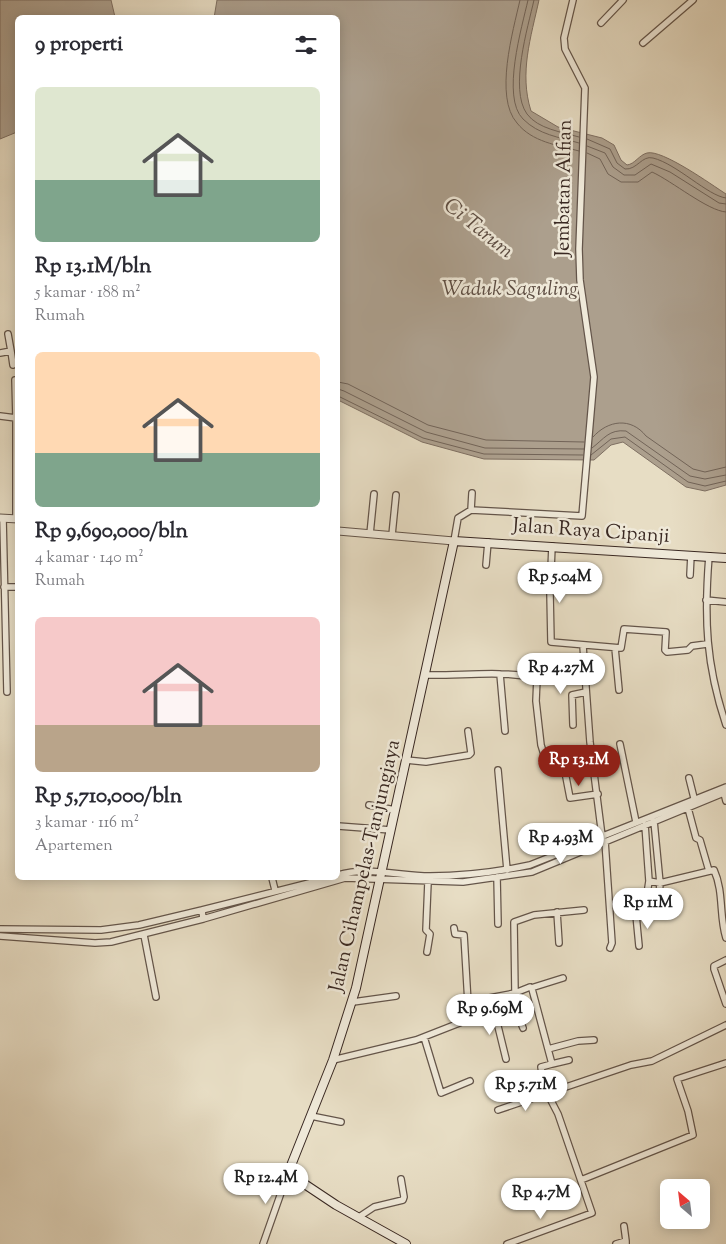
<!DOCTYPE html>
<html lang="id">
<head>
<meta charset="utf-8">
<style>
  :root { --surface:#fff; --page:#f2f2f3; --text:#2b2b33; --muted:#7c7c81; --accent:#8f2418 }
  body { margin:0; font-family:"Sorts Mill Goudy",serif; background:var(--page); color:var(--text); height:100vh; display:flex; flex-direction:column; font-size:19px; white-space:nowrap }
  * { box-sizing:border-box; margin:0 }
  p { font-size:16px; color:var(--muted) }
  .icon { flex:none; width:28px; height:28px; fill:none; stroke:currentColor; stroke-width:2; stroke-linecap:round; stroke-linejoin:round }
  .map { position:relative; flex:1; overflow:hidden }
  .sheet { position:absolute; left:15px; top:15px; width:325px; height:865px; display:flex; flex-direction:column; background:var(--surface); border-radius:8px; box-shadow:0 2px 12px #0003 }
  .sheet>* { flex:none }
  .needle { width:32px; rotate:332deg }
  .controls { position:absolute; left:660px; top:1179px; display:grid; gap:10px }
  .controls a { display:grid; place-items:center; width:50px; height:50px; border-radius:8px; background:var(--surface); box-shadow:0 2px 12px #0003; font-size:25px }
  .price { position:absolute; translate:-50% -42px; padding:0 11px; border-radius:18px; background:#fff; color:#222; font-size:16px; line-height:32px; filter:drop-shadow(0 1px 2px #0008) }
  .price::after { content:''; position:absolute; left:50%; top:30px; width:15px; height:11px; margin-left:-8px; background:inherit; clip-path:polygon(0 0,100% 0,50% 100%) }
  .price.on { background:var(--accent); color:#fff }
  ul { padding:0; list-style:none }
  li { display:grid; align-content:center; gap:10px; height:265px; padding:0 20px }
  li span { display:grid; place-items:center; height:155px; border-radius:8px; color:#555 }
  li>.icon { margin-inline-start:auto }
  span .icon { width:90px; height:90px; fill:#fffc; stroke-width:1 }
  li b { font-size:21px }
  h2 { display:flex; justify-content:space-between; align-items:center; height:60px; padding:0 20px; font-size:21px }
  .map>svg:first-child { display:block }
</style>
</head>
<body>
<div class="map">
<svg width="726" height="1244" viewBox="0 0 726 1244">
  <rect width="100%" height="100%" fill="#e7ddc4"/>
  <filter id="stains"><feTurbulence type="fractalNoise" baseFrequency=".004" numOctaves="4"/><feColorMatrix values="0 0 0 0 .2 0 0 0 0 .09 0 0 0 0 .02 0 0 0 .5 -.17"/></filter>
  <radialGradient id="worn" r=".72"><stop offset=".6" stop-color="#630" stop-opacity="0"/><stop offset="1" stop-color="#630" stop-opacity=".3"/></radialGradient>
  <!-- water -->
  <path fill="#ac9f8d" stroke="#7e6f62" d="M 0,0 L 111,0 L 115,17 L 18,18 L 17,132 L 0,139 Z
    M 217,0 L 539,0 C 531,37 519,73 531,111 L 558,127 L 602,138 L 614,145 L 621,160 L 627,165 C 635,164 639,155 647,153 C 662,149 712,185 726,194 L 726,485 L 705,491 L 686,487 L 623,442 L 611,445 L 594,460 L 484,459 L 422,442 L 338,400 L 338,18 L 214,18 Z"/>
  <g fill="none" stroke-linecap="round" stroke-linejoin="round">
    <!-- shore -->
    <path stroke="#726458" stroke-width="1" d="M 520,0 C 513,31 494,97 517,123 C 532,142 557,145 579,151
      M 528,0 C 522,27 501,97 523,119 C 539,135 559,137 579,143
      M 534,0 C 528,27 509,89 527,114 C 538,129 562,132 579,137
      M 587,139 L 610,149 L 617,163 L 625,169 C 637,170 642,155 653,158 C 677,164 708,196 726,198
      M 587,146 L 605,153 L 613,167 L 624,175 L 635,175 L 651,164 L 670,172 L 719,203 L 726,204
      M 587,153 L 600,159 L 608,174 L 621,182 L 638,182 L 652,172 C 672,181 708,211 726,212
      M 338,382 L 348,384 L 428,425 L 486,440 L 584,442
      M 338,389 L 344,391 L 426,432 L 485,448 L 584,449
      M 338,396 L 423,438 L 484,454 L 583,455
      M 593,437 C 608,420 631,417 646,436 L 693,469 L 705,472 L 726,467
      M 592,448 C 604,439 609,429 626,431 L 690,476 L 705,479 L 726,475
      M 591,455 L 611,439 L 625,437 L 688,482 L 705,486 L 726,481"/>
    <!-- minor casing -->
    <g stroke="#64554a" stroke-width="8">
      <path id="minor" d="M 601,23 L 623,0
        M 643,43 L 693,0
        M 8,334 L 11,351
        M 0,353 L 11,351 L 13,365
        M 15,380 L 16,418 L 18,418
        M 0,416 L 16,418 L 16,519
        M 471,510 L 472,493
        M 3,518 L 7,692
        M 370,534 L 374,494
        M 392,535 L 396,495
        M 454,541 L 458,518 L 471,510 L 582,516 L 594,377 L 580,280 L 579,249 L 585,88 L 565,49 L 564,38 L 573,0
        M 552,546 L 550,593 L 551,642 L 621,648 L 624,629 L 666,632 L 665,650 L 667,652 L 688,650 L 692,646 L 707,644
        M 709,556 C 704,619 706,665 726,725
        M 486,565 L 488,542
        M 690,575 L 691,555
        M 4,587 L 18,587
        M 706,600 L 726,602
        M 583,646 L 590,742 L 602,836
        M 615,648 L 619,690
        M 500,674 L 505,731
        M 425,675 C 462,676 500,670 537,678 L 536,701 L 541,745 L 546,761
        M 573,725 L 572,695 L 586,692
        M 620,744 L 636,822
        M 406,760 L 426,762 L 469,755 L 471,753 L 468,731
        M 498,770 L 507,870
        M 565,772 L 570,798 L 598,794
        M 689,778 L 694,798
        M 724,793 L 726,801
        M 369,805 L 395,810
        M 688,808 L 696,838 L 700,840 L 709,871
        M 654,821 L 660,883 L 714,870 C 724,892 719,916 726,938
        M 338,826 L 391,830
        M 605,841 L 612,943 L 610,948
        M 338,875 C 367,866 400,876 430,876 C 464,876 497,872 530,865 L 726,787
        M 497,877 L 498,924
        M 272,878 L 275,890
        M 649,881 L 660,883 L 658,912
        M 202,910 L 329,878
        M 557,912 L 559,943
        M 454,928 L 455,934 L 464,935 L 469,1020
        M 0,929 L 101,930 L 139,925 L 202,910 L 203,919 L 345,878 L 463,882 L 532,872 L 726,792
        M 144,935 L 156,997
        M 0,936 L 95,943 L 111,942 L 203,919
        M 639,946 L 636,915 L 645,907 L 649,881 L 645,825
        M 427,952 L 430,934 L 426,930 L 428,882
        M 726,960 L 714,966 L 714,969 L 726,1004
        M 531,988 L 563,978
        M 353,1002 L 396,996
        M 468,1002 L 515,993
        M 494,1010 L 506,1059
        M 424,1037 L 441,1093 L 470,1081
        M 548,1049 L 578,1041 L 594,1040
        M 333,1060 L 416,1040 L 513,1002 L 523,1028
        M 552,1064 L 569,1060
        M 498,1110 L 631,1065 L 652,1061 L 726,1025
        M 311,1116 L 341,1122
        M 581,1180 L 693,1135 L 688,1111 L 677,1079 L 726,1063
        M 359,1217 L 374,1207 L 403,1200 L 404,1197 L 401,1179
        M 624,1226 L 626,1241
        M 263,1244 L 288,1173
        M 507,1244 L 592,1213 L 558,1114 L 544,1087 L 541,1067 L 552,1064 L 532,989 L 530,987 L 515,993 L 514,922 L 534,915 L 584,910
        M 616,1244 L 626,1241 L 626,1244"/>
    </g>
    <!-- tertiary casing -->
    <g stroke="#64554a" stroke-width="9">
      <path id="tertiary" d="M 0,518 L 18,519
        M 338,531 L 454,541"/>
    </g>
    <!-- secondary casing -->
    <g stroke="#392822" stroke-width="10">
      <path id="secondary" d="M 406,1244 L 336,1205 L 288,1173 L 333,1060 L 356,988 L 454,541 L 726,558"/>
    </g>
    <!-- minor -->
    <use href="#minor" stroke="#efe9d9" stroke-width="5.5"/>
    <!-- tertiary -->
    <use href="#tertiary" stroke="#efe9d9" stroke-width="7"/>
    <!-- secondary -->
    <use href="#secondary" stroke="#efe9d9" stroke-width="8"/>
  </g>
  <g text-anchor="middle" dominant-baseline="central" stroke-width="5" stroke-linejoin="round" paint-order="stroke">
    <!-- street labels -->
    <g font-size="20" fill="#392822" stroke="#efe9d9">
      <text transform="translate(565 188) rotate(-89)">Jembatan Alfian</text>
      <text transform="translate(591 532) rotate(4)">Jalan Raya Cipanji</text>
      <text transform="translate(366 866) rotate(-77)">Jalan Cihampelas-Tanjungjaya</text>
    </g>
    <!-- water labels -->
    <g font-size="21" font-style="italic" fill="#5c4c42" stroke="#efe9d9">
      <text transform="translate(478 229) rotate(39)">Ci Tarum</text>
      <text x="510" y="290">Waduk Saguling</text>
    </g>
  </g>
  <rect width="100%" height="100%" filter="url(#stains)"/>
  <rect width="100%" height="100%" fill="url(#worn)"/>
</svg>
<div class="controls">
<a><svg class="needle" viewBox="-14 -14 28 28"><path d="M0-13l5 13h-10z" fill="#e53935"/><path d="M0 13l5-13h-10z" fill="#7c7c81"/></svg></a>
</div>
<b class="price" style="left:560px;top:604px">Rp 5.04M</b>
<b class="price" style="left:561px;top:695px">Rp 4.27M</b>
<b class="price on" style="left:579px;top:787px">Rp 13.1M</b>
<b class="price" style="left:561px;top:865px">Rp 4.93M</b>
<b class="price" style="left:648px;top:930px">Rp 11M</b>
<b class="price" style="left:490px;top:1036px">Rp 9.69M</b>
<b class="price" style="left:526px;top:1112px">Rp 5.71M</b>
<b class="price" style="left:266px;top:1205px">Rp 12.4M</b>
<b class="price" style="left:541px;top:1220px">Rp 4.7M</b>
<section class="sheet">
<h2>9 properti<svg class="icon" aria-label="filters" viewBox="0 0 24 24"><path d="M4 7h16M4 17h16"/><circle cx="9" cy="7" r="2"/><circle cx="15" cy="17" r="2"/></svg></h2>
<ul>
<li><span style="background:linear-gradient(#dfe7d0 60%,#7fa58c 0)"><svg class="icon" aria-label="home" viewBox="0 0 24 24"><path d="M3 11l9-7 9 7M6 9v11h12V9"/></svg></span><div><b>Rp 13.1M/bln</b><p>5 kamar · 188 m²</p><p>Rumah</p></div></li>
<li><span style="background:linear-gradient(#ffd9b3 65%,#7fa58c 0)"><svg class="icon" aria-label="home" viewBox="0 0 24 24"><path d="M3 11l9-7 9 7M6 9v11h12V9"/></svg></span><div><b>Rp 9,690,000/bln</b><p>4 kamar · 140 m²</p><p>Rumah</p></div></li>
<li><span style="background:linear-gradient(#f6c9c9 70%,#b9a48a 0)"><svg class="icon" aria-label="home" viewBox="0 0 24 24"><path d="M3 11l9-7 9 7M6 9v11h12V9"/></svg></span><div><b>Rp 5,710,000/bln</b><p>3 kamar · 116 m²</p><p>Apartemen</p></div></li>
</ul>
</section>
</div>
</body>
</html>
